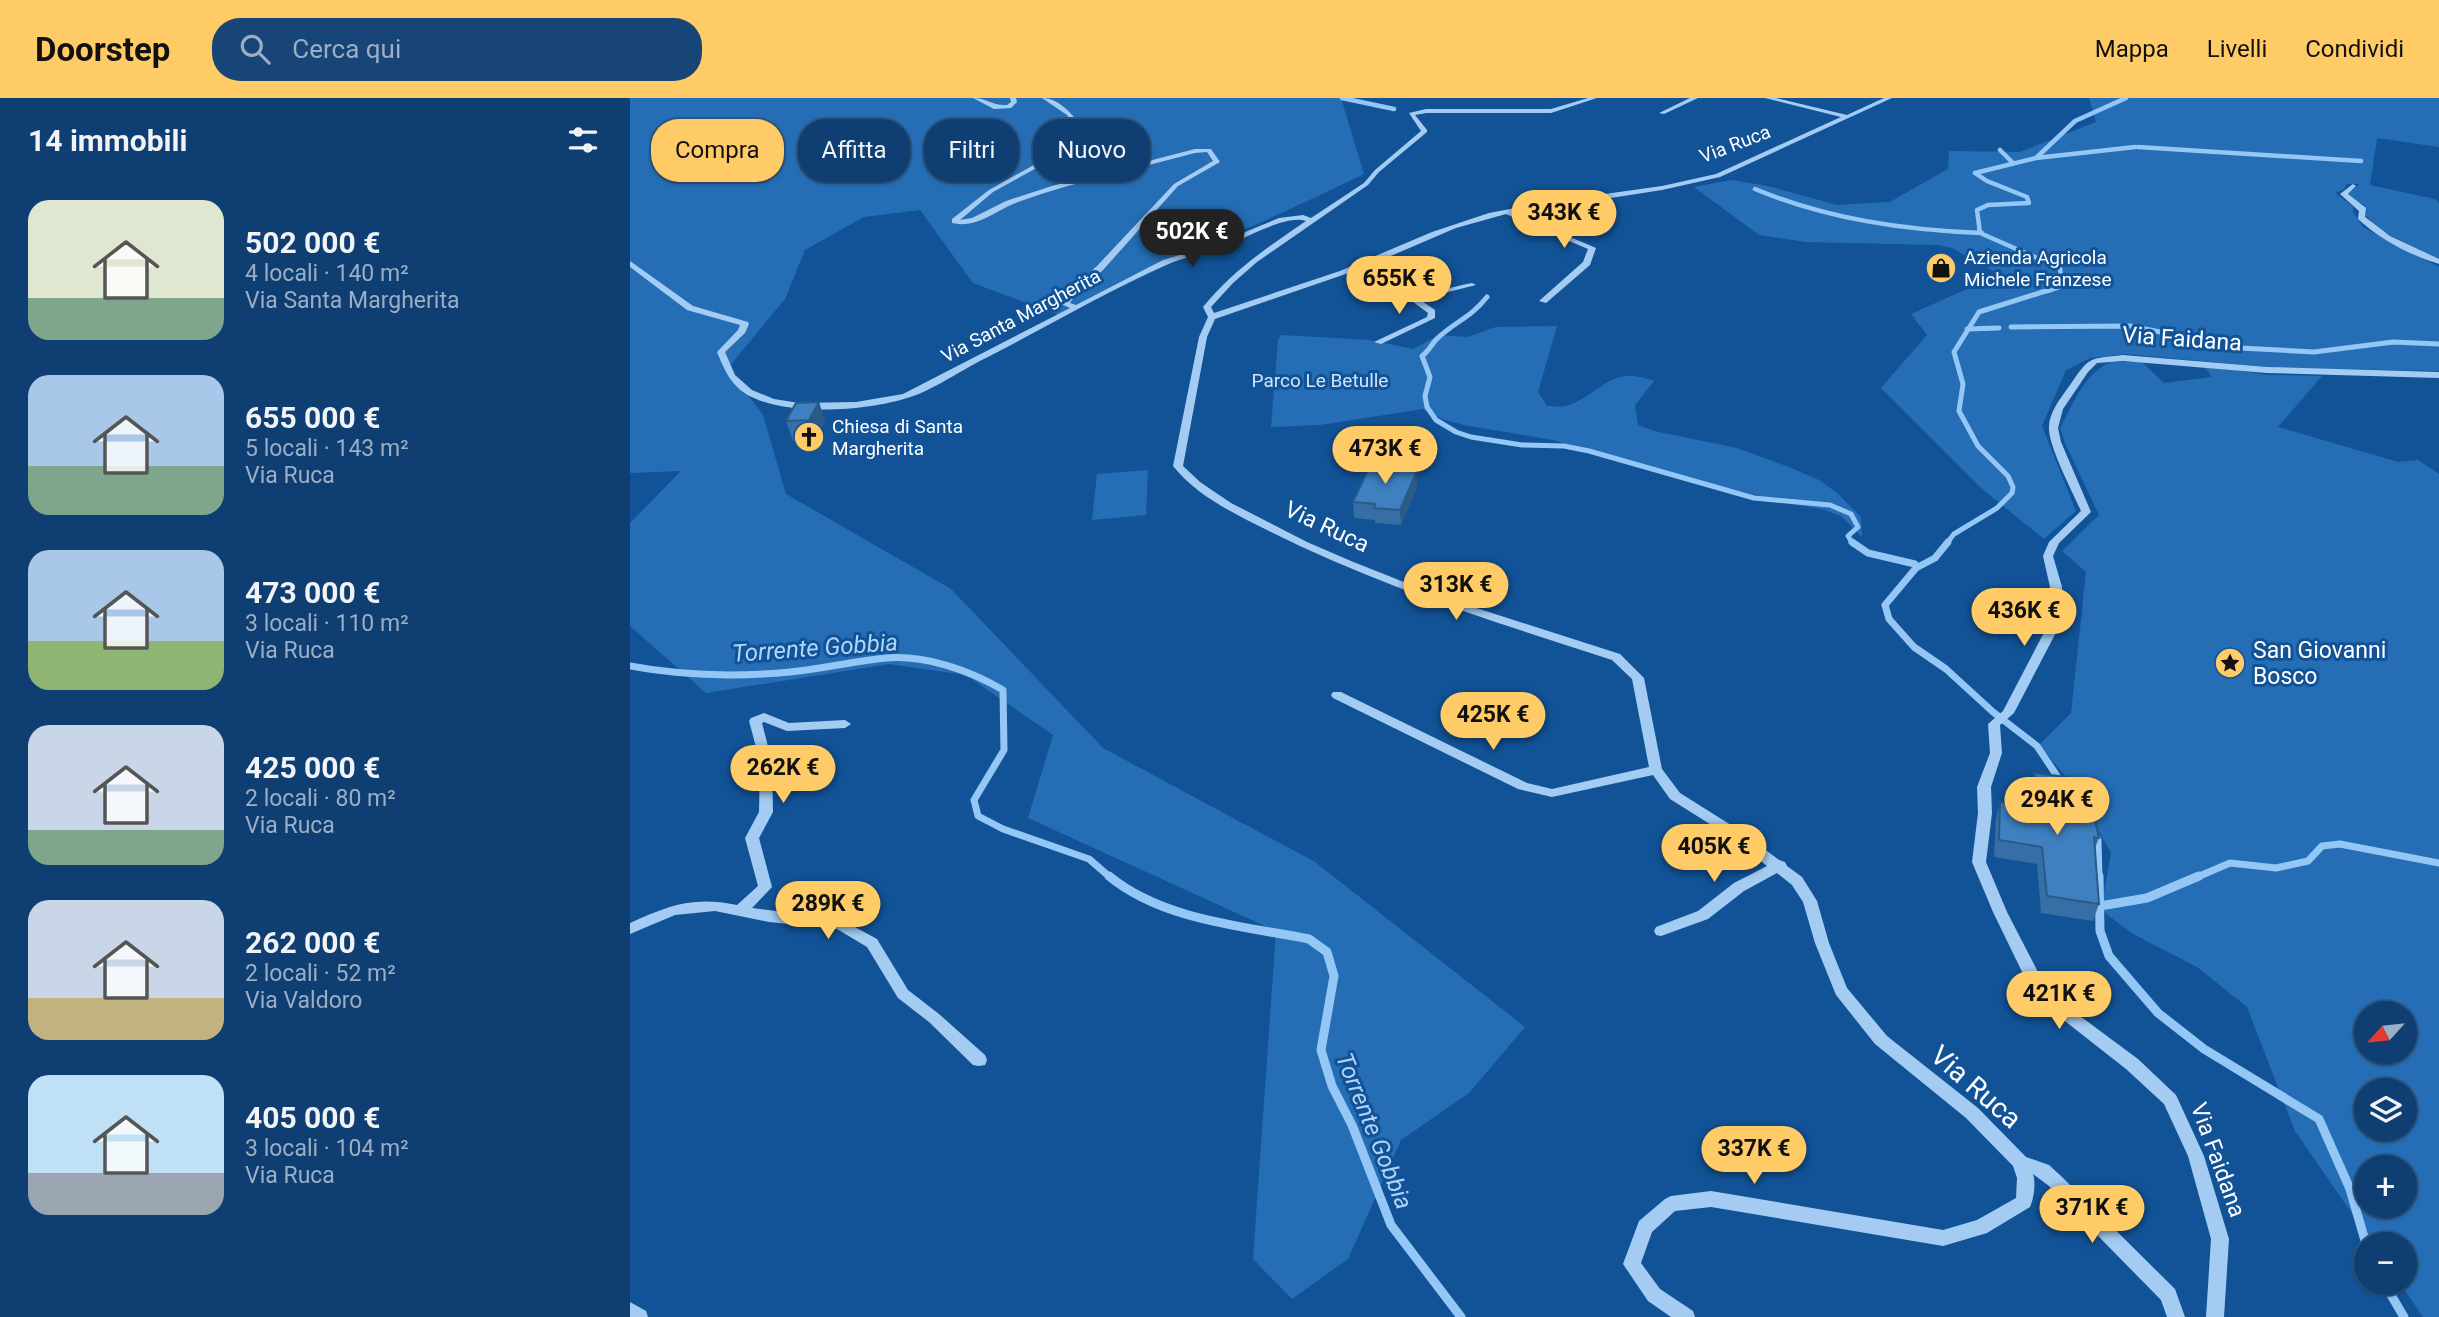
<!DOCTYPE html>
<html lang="it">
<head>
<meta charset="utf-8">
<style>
  :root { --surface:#0e3e72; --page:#174577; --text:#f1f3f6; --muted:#9baec4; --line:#2e5784; --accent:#ffcb66 }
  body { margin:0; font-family:Roboto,sans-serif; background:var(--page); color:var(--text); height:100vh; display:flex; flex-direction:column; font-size:26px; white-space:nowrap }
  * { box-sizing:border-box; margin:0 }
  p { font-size:23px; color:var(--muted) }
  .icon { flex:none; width:38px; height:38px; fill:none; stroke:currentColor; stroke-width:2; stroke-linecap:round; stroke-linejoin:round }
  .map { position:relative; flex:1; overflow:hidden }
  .side { display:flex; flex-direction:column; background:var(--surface); width:630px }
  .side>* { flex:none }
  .guide { position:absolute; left:21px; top:21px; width:665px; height:63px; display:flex; gap:14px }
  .needle { width:46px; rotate:243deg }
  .fabs { position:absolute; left:1724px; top:903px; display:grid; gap:14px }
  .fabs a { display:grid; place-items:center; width:63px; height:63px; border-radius:50%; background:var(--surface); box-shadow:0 2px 5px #0004,0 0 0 2px var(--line); font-size:35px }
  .price { position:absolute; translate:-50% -60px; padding:0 16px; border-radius:24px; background:var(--accent); color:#111; font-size:23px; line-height:46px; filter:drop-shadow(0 2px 4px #0008) }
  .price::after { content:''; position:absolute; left:50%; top:42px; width:21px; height:16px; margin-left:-10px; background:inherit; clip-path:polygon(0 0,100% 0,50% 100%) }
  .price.on { background:#222; color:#fff }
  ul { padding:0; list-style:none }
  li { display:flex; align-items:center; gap:21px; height:175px; padding:0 28px }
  li span { display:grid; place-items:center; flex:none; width:196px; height:140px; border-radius:21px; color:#555 }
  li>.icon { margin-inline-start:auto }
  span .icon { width:84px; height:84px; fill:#fffc; stroke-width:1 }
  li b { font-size:30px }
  h2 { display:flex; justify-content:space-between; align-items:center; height:84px; padding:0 28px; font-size:30px }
  .chip { padding:0 24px; border-radius:28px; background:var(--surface); box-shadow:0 2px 5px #0004,0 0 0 2px var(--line); font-size:24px; line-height:63px }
  .chip.on { background:var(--accent); color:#111 }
  header { display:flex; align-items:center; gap:42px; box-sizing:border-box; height:98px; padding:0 35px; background:var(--accent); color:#111 }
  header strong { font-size:33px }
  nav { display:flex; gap:38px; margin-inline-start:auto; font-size:24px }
  .search { width:490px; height:63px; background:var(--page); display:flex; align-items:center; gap:18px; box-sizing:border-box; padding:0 24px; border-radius:28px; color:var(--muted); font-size:26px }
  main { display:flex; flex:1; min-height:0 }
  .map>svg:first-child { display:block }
</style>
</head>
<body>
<header>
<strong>Doorstep</strong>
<div class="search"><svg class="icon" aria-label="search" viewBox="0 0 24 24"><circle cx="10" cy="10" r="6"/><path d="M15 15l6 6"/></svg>Cerca qui</div>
<nav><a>Mappa</a><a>Livelli</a><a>Condividi</a></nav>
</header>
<main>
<section class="side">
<h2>14 immobili<svg class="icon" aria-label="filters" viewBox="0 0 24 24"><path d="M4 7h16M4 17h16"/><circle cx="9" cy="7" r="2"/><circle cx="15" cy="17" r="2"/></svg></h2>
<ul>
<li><span style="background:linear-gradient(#dfe7d0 70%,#7fa58c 0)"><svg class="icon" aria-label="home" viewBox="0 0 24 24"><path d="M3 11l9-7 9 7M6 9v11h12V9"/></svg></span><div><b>502 000 €</b><p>4 locali · 140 m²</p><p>Via Santa Margherita</p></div></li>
<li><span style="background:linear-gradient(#a9c7e8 65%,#7fa58c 0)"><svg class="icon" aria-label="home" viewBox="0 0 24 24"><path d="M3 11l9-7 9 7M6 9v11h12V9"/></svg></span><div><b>655 000 €</b><p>5 locali · 143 m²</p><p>Via Ruca</p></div></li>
<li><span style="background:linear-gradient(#a9c7e8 65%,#8fb573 0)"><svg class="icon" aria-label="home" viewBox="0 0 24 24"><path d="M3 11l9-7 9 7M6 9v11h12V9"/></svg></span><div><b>473 000 €</b><p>3 locali · 110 m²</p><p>Via Ruca</p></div></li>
<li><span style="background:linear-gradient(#c9d6e8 75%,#7fa58c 0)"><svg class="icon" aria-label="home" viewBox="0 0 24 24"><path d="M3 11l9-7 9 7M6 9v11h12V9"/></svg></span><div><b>425 000 €</b><p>2 locali · 80 m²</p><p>Via Ruca</p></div></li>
<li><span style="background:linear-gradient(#c9d6e8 70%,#c2b280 0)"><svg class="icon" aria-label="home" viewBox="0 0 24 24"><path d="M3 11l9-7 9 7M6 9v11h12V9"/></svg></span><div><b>262 000 €</b><p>2 locali · 52 m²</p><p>Via Valdoro</p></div></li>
<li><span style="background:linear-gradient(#bfe0f5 70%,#9aa5b1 0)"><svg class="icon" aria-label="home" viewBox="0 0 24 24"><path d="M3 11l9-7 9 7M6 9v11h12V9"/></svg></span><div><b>405 000 €</b><p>3 locali · 104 m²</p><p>Via Ruca</p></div></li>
</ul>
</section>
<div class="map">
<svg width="1809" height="1219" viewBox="0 0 1809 1219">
  <rect width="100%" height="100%" fill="#125398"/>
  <!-- green -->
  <path fill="#256eb6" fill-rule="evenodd" d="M 0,0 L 711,0 L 734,76 C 634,125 531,167 432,218 L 343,185 L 290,112 L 234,119 L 175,152 L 155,201 L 98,270 L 133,317 L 156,396 L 321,491 L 473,650 L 685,764 L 895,929 L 839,995 L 771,1042 L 718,1161 L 662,1201 L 623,1161 L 646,833 L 398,720 L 423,637 L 336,577 L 259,566 L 76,595 L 0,528 L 0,425 L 51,373 L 0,375 Z
    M 1459,0 L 1809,0 L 1809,49 L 1747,40 L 1740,87 L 1805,101 L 1809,105 L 1809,162 L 1750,132 L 1735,117 L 1737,113 L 1733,106 L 1720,101 L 1718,97 L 1729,86 L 1717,86 L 1714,91 L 1705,95 L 1723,108 L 1723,114 L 1733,129 L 1809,169 L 1809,273 L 1646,270 L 1496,256 L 1460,260 L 1436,272 L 1412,328 L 1446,413 L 1414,441 L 1352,391 L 1251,290 L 1297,237 L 1281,216 L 1337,191 L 1390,188 L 1322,150 L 1308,147 L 1176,144 L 1129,137 L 1064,89 L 1101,82 L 1138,88 L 1207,107 L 1260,104 L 1318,71 L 1319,53 L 1390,54 L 1466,24 Z
    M 927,228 L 908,294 L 917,308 C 923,308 932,310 939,307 C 974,294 980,267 1024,283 L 1005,307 L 1008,327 L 1024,333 L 1107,350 L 1156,368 L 1189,382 L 1207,395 L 1231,419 L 1232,439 L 1211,418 L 1192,411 L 1167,407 L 1052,379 L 923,342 L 834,327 L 812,321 L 793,311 L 690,327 L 641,329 L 648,242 L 651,237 L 739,242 L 783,251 L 809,237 L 838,239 L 866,229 Z
    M 1482,264 L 1512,264 L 1534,285 L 1582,279 L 1573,267 L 1638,277 L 1692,278 L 1648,329 L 1768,364 L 1788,362 L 1809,376 L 1809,1219 L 1793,1219 L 1770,1185 L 1774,1185 L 1774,1146 L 1743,1146 L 1665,1033 L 1617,909 L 1567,869 L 1503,836 L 1471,812 L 1481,755 L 1442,686 L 1409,647 L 1441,615 L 1456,474 L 1432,453 L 1469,417 L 1435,345 L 1430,330 C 1444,305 1454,274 1482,264 ZM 1736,915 L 1774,915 L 1774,954 L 1736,954 ZM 1736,992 L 1774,992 L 1774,1031 L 1736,1031 ZM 1736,1069 L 1774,1069 L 1774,1108 L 1736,1108 Z
    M 518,372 L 516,417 L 462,422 L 467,376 Z"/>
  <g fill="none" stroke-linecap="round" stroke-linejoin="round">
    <!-- stream-far3 -->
    <path stroke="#95c7f6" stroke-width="4.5" d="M 712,0 L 764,11
      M 1508,49 L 1731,63
      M 1370,52 L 1383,65
      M 1406,60 L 1505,49
      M 1125,91 C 1198,121 1273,132 1352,135
      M 1417,193 L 1432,188 L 1430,170 L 1350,135 L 1347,112 L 1358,107 L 1399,105 L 1397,99 L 1357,83 L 1345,75 L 1406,60 L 1445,23 L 1496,0"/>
    <!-- stream-far2 -->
    <path stroke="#95c7f6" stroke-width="5" d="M 857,199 C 840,220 828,222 810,238 C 803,243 800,252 792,258 L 800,279 L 795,298 L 797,309 L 806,322 L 826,334 L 841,339 L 892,347 L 934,348 L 959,353 L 1124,400 L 1200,407 L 1221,416 L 1228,429 L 1218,438 L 1223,446
      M 1381,229 L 1500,228 L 1610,250 L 1684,254 L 1763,244 L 1809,246
      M 1337,231 L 1369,230
      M 1316,446 L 1324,436 L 1367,410 L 1382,395 L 1383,389 L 1378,378 L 1348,348 L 1329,313 L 1333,286 L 1324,254 L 1349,214 L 1422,191"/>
    <!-- stream-far1 -->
    <path stroke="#95c7f6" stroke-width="7" d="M 1222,444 L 1238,455 L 1285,466 L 1286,470
      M 1318,444 L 1305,460 L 1286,470 L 1255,507 L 1259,521 L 1284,549 L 1316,571 L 1363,614 L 1407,648 L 1431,684
      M 0,568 C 53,578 106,579 160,574 C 192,571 224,563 256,560 C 296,557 339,572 373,592 L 374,652 L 344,702 L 348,718 L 373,731 L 459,761 L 481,780
      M 1464,735 L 1468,742 L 1469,780
      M 1565,780 L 1600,765 L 1646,770 L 1678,763 L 1692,748 L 1710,746 L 1809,765"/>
    <!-- stream -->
    <path stroke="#95c7f6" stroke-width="9" d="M 479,778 C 532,822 613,828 679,841 L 697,854 L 704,878 L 691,952 L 702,988 L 722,1027 L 761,1127 L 831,1219
      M 1469,778 L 1470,833 L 1479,858 L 1528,915 L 1574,951 L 1689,1021 L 1720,1091 L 1736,1146
      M 1470,808 L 1517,800 L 1569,778
      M 1754,1185 L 1774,1219"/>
    <!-- minor -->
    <path fill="#a4ccf3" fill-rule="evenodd" d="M 343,0 C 357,0 362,8 377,7 L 381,4 L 380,0 L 386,0 L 387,4 L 381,10 L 364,11 Z
      M 412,0 C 430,0 444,18 453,31 L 441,51 L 363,94 L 330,122 L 342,120 L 376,103 L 422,88 L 565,51 L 581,51 L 590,64 L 548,88 L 473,172 L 446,196 L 440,205 L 446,207 L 533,162 L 586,146 L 649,120 L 673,117 L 681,120 L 734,85 L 745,72 L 791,33 L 779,15 L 796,11 L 921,11 L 958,0 L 967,0 L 921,15 L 796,15 L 785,17 L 797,32 L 797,34 L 749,74 L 738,87 L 627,164 L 603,185 L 581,209 L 584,215 L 710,173 L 802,134 L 859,115 L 918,104 L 1032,88 L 1086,76 L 1211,19 L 1135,0 L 1146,0 L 1217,17 L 1254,0 L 1262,0 L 1090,79 L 1032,92 L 884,115 L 966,150 L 960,167 L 916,205 L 909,203 L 953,164 L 958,151 L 876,116 L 826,130 L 742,166 C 747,168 754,169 758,172 C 764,176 765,184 772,188 C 791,199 822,189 842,185 L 846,187 L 806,197 L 783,197 L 805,212 L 805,220 L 751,246 L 744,244 L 797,219 L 798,215 L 759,186 L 753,176 L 736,169 L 585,221 L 577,239 L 553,368 L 570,384 L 601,405 L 677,444 L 721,463 L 809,498 L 990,556 L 1014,580 L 1032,671 L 1050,695 L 1112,734 L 1149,762 L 1155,764 L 1157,768 L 1172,779 L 1187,803 L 1199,845 L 1217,890 L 1257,938 L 1348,1010 L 1396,1059 L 1419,1067 L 1431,1078 L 1545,1191 L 1555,1219 L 1537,1219 L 1531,1202 L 1419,1088 L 1403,1076 C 1406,1085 1404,1100 1400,1109 L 1357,1135 L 1313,1148 L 1081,1109 L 1045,1113 L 1022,1134 L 1011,1165 L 1030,1191 L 1063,1213 L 1065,1219 L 1041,1219 L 1018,1203 L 993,1166 L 1009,1123 L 1035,1101 L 1041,1098 L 1081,1093 L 1313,1132 L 1347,1122 L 1386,1100 L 1387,1080 L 1383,1068 L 1336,1020 L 1245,946 L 1206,897 L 1185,845 L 1173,804 L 1162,787 L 1147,775 L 1114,793 L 1078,821 L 1031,838 L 1026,837 L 1024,833 L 1026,829 L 1068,813 L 1104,785 L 1137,768 L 1102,740 L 1040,701 L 1023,677 L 922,699 L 888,691 L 703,600 L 701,597 L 703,594 L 711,594 L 897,685 L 922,691 L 1019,669 L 1002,581 L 982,562 C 865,524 748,488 639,433 C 605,416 568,399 543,368 L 569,239 L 578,219 L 573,209 C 602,173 638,149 676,123 C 657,116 616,140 597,147 C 577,156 556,158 536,167 C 472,196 411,232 348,264 C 327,275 299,294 277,300 C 237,313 154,319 116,296 C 100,286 94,271 87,254 L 108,232 L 110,227 L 57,212 L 0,169 L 0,163 L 63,208 L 118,224 L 119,226 L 115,235 L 95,254 L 105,277 L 122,292 L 144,301 L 169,305 L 226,304 L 273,296 L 440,210 L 431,206 L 440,192 L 467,168 L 544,86 L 583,63 L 577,54 L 565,55 C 506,71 446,83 388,104 C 366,112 347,131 322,125 L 322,121 L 359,92 L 436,49 L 447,31 L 437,17 Z
      M 1060,0 L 1068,0 L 1034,16 L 1029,15 Z
      M 1723,86 L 1726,88 L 1718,96 L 1736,110 L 1735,119 L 1760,138 L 1809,161 L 1809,166 C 1780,157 1751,142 1728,121 L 1729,113 L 1710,96 Z
      M 1493,257 L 1637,269 L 1809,274 L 1809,280 L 1637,275 L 1493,263 L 1467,265 L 1458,274 L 1433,311 L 1428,330 L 1431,344 L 1461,414 L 1429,445 L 1423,458 L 1432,489 L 1432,523 L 1384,615 L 1370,627 L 1372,655 L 1361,689 L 1362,715 L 1356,764 L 1377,814 L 1410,878 L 1427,901 L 1508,961 L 1546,997 L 1574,1058 L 1599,1141 L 1594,1219 L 1576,1219 L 1581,1141 L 1558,1058 L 1534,1006 L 1496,971 L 1417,909 L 1396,882 L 1363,814 L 1342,764 L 1348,715 L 1347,689 L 1360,655 L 1358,626 L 1373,613 L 1420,523 L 1420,489 L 1413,458 L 1419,444 L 1451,413 C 1443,395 1419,349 1419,331 C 1418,315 1431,300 1440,287 C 1460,258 1458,261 1493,257 Z
      M 134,615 L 159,625 L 215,622 L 221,626 L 215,630 L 157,633 L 134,624 L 132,625 L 142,664 L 143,714 L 129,740 L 142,789 L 122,810 L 210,821 L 247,841 L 278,892 L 309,916 L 355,957 L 357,962 L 355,967 L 349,968 L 343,967 L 299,924 L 268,900 L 237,849 L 207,831 L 139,824 L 85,813 L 45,817 L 0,836 L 0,825 C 40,807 63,798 107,807 L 128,788 L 115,740 L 129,714 L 130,664 L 119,623 L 121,620 Z
      M 0,1204 L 16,1213 L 18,1219 L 0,1219 Z"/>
  </g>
  <!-- wall -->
  <path fill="#366ea6" d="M 166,305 L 195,323 L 186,342 L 163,343 L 156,323 Z
    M 787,373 L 787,389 L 771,427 L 745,425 L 745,422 L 724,420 L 723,404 Z
    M 1404,675 L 1469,740 L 1465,750 L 1469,806 L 1463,823 L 1411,815 L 1407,766 L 1364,759 L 1366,721 L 1370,704 L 1401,708 L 1399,693 Z"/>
  <!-- shaded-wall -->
  <path fill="#2c5a87" d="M 189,304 L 195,323 L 186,342 L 179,322 Z
    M 787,373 L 787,389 L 771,427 L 770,412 Z"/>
  <!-- building -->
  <path fill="#3f80c1" stroke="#2c5a87" stroke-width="2" d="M 189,304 L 179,322 L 156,323 L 166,305 Z
    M 743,361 L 787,373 L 770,412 L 744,410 L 745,406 L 723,404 Z
    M 1404,675 L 1437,679 L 1457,705 L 1462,721 L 1465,722 L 1469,740 L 1464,739 L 1469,806 L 1417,798 L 1412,749 L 1369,742 L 1370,704 L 1408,709 Z"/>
  <!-- icons -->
  <defs>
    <g id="shop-disc" transform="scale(1.575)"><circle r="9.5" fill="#ffcb66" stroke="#125398"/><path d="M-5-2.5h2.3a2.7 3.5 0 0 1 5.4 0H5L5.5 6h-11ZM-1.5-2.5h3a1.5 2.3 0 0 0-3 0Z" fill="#111"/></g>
    <g id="church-disc" transform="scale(1.575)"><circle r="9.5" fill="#ffcb66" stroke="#125398"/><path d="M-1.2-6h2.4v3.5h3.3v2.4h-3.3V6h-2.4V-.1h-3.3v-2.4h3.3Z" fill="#111"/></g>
    <g id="sight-disc" transform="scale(1.575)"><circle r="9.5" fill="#ffcb66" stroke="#125398"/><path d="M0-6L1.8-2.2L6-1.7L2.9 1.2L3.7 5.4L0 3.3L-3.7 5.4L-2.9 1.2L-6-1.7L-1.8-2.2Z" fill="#111"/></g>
  </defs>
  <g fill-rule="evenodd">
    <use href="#shop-disc" x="1311" y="170"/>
    <use href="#church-disc" x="179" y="339"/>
    <use href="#sight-disc" x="1600" y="565"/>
  </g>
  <g text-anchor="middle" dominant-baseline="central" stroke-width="6" stroke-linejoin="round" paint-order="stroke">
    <!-- far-street labels -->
    <g font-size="19" fill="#fff" stroke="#125398">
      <text transform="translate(1105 46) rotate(-21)">Via Ruca</text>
      <text transform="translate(391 218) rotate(-28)">Via Santa Margherita</text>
    </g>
    <!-- far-poi labels -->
    <g font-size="19" fill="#fff" stroke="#125398" text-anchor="start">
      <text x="1334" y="159">Azienda Agricola<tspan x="1334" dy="22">Michele Franzese</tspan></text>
      <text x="202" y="328">Chiesa di Santa<tspan x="202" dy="22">Margherita</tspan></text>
    </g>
    <!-- far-park labels -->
    <g font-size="19" fill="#cce5fd" stroke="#125398">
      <text x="690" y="282">Parco Le Betulle</text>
    </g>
    <!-- street labels -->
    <g font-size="23" fill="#fff" stroke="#125398">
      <text transform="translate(1552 241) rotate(4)">Via Faidana</text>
      <text transform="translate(697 429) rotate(25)">Via Ruca</text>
      <text transform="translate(1588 1062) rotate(70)">Via Faidana</text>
    </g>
    <!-- poi labels -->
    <g font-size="23" fill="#fff" stroke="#125398" text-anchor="start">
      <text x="1623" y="552">San Giovanni<tspan x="1623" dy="26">Bosco</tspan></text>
    </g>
    <!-- water labels -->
    <g font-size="24" font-style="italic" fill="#b0d5fa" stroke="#125398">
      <text transform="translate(185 550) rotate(-4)">Torrente Gobbia</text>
      <text transform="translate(744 1033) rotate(68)">Torrente Gobbia</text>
    </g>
    <!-- near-street labels -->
    <g font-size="28" fill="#fff" stroke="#125398">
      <text transform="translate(1346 989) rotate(41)">Via Ruca</text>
    </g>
  </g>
</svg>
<div class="fabs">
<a><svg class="needle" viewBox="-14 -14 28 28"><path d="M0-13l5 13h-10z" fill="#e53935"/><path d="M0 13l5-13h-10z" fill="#9baec4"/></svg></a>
<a><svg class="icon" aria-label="layers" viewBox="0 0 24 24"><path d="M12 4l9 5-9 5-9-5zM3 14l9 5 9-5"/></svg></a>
<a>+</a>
<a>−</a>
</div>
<b class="price" style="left:934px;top:152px">343K €</b>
<b class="price on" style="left:562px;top:171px">502K €</b>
<b class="price" style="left:769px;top:218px">655K €</b>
<b class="price" style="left:755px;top:388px">473K €</b>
<b class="price" style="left:826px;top:524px">313K €</b>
<b class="price" style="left:1394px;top:550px">436K €</b>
<b class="price" style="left:863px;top:654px">425K €</b>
<b class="price" style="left:153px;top:707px">262K €</b>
<b class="price" style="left:1427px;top:739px">294K €</b>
<b class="price" style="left:1084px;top:786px">405K €</b>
<b class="price" style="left:198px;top:843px">289K €</b>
<b class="price" style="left:1429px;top:933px">421K €</b>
<b class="price" style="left:1124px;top:1088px">337K €</b>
<b class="price" style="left:1462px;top:1147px">371K €</b>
<div class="guide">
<a class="chip on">Compra</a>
<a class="chip">Affitta</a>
<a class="chip">Filtri</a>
<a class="chip">Nuovo</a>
</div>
</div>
</main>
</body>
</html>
